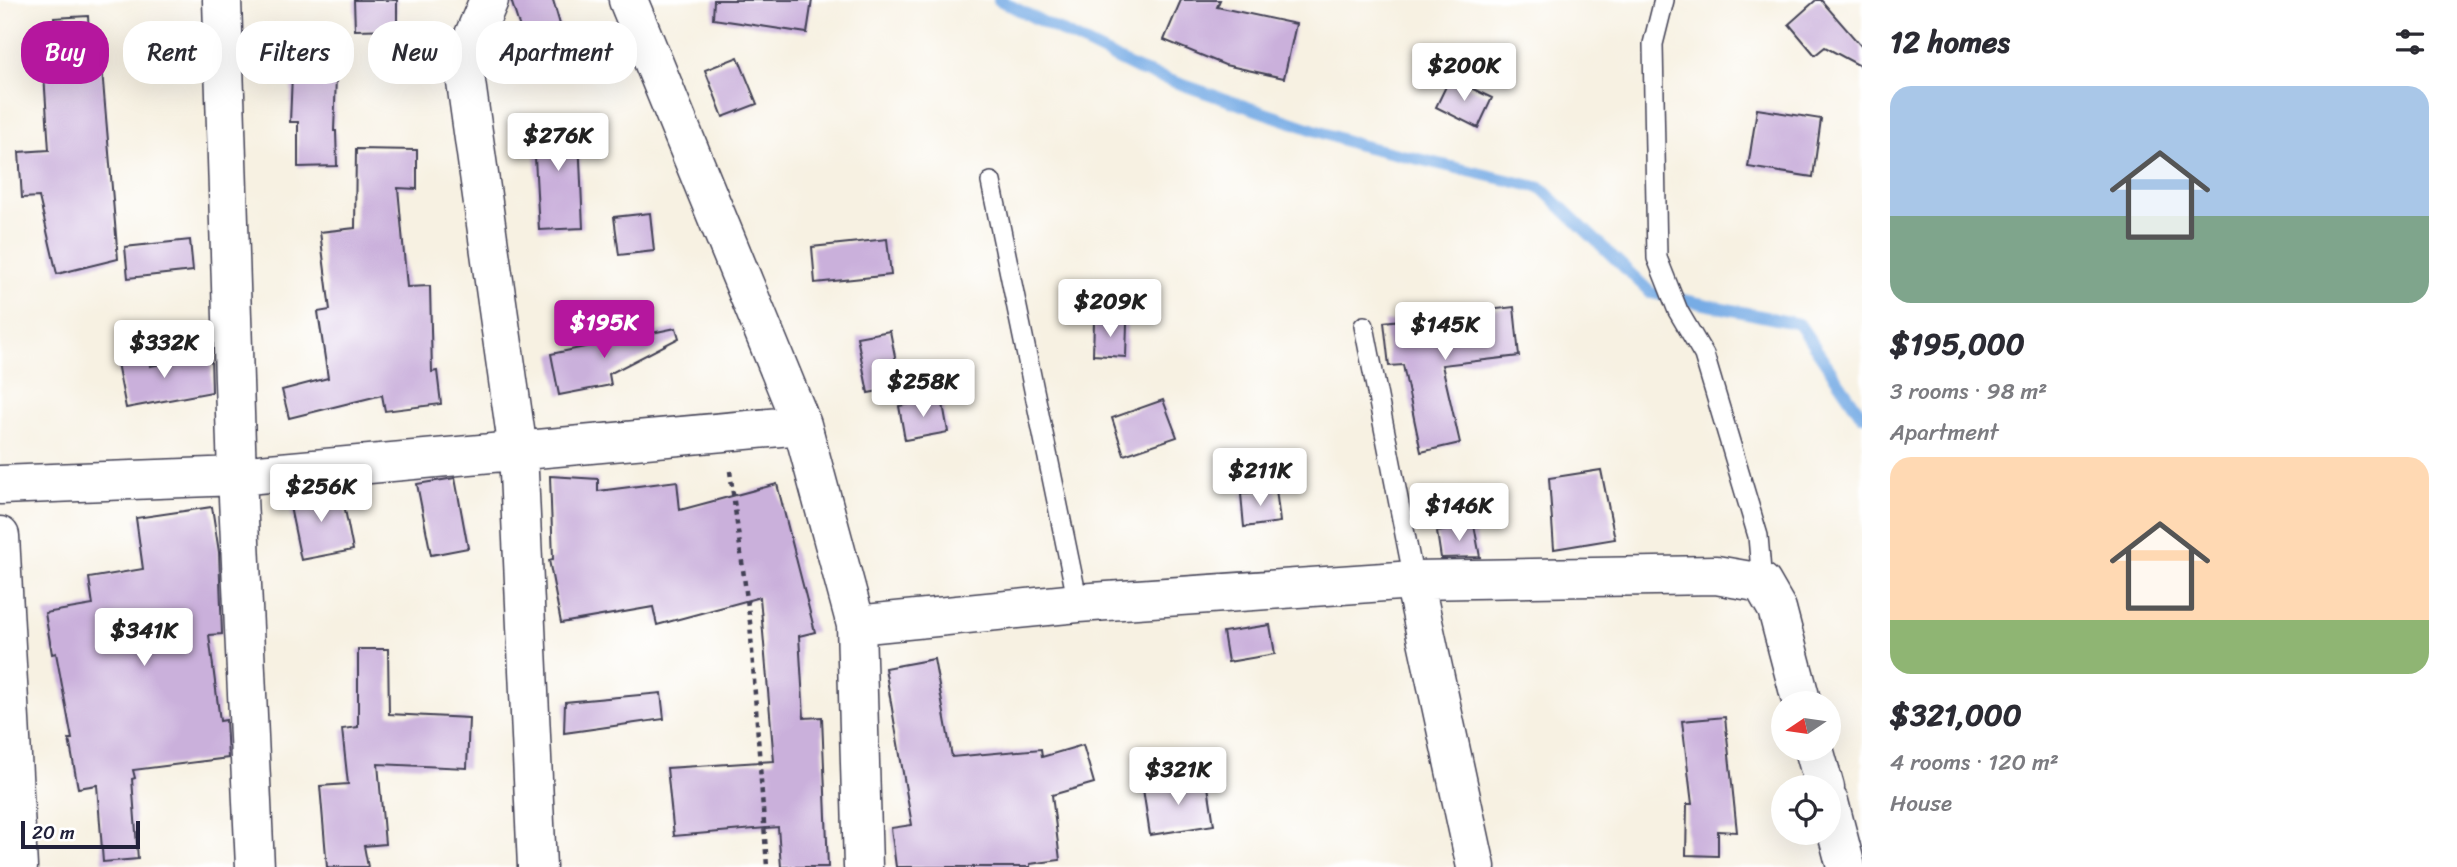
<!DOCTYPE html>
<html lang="en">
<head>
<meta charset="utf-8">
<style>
  :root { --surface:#fff; --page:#f7f7f7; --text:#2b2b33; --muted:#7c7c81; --accent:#b5179e }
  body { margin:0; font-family:Sriracha,sans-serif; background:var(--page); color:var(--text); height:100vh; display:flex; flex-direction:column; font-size:26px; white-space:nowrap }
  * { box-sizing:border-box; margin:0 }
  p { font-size:23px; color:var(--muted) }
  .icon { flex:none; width:38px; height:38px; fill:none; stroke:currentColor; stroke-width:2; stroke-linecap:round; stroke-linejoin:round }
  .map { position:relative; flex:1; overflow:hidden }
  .panel { display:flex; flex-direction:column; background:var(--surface); width:595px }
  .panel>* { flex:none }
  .top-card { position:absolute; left:21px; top:21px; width:665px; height:63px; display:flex; gap:14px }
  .needle { width:46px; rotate:257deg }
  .controls { position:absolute; left:1771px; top:691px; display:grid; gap:14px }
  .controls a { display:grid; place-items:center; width:70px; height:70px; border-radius:50%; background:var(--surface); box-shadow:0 7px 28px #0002; font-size:35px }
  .scale { position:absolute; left:21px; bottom:18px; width:119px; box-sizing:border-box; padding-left:7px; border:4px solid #22223b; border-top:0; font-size:19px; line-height:24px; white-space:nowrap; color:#22223b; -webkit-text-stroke:5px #fff; paint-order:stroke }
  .price { position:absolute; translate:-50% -60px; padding:0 16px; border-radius:7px; background:#fff; color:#222; font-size:23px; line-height:46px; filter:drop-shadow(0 2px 4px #0008) }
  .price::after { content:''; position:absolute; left:50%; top:42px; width:21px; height:16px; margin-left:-10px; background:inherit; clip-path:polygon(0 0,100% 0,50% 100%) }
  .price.selected { background:var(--accent); color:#fff }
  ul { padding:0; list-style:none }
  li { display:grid; align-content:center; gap:14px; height:371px; padding:0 28px }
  li span { display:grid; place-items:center; height:217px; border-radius:21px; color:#555 }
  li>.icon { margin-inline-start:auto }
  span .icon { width:126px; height:126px; fill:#fffc; stroke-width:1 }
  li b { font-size:30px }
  h2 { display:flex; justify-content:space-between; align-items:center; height:84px; padding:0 28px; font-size:30px }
  .tag { padding:0 24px; border-radius:28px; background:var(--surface); box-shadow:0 7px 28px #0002; font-size:24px; line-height:63px }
  .tag.selected { background:var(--accent); color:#fff }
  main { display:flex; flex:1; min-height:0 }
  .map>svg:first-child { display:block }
</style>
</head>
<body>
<main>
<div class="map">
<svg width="1862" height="867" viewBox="0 0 1862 867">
  <rect width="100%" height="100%" fill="#fff"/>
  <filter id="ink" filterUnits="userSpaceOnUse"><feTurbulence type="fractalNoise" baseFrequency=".0143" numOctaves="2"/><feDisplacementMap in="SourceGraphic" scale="14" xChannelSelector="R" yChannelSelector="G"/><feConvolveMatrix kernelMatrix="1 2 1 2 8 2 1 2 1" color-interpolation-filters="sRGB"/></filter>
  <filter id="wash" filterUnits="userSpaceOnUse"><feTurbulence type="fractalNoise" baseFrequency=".00686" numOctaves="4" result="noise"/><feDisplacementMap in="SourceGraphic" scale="28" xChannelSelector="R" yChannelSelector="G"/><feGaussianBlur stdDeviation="1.57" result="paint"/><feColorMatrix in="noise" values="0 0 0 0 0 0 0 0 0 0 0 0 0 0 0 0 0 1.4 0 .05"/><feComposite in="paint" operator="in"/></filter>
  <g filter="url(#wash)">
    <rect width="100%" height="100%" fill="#f7f1e2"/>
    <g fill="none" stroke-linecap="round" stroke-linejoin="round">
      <!-- stream -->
      <path stroke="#77ace5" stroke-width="12" d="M 999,0 L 1137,69 L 1355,144 L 1541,188 L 1651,293 L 1799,324 L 1862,416"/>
    </g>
    <g id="blocks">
      <!-- building -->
      <path fill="#cab0db" d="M 354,0 L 397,0 L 397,29 L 355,30 Z
        M 511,0 L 553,0 L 571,63 L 537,81 Z
        M 714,0 L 812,0 L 807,33 L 713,19 Z
        M 1181,0 L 1220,0 L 1217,7 L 1296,24 L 1284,78 L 1225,65 L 1164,40 Z
        M 1816,0 L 1821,0 L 1862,47 L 1862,67 L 1825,47 L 1815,55 L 1789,24 Z
        M 88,16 L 91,70 L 102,70 L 118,259 L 57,274 L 39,197 L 22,198 L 19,152 L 49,150 L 44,74 L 57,73 L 54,18 Z
        M 738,57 L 757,104 L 723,117 L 705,70 Z
        M 292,75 L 336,77 L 334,131 L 336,131 L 337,166 L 298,167 L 298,122 L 290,122 Z
        M 1450,78 L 1492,98 L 1478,128 L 1436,107 Z
        M 1757,109 L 1821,119 L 1813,177 L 1748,167 Z
        M 578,115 L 583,228 L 539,230 L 533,121 Z
        M 356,149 L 417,150 L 417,189 L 398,188 L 407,287 L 430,286 L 432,372 L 437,371 L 441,404 L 385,411 L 382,395 L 289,418 L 282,390 L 328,378 L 318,312 L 330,310 L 320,232 L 355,228 Z
        M 650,213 L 654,251 L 619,255 L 614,217 Z
        M 887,239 L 891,275 L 815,283 L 812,247 Z
        M 190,240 L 193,271 L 128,278 L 125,247 Z
        M 1514,307 L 1519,356 L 1442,365 L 1460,443 L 1421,452 L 1403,365 L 1389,366 L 1384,322 Z
        M 1094,322 L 1127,323 L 1126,357 L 1093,355 Z
        M 676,328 L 679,338 L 609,374 L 611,385 L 559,395 L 551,354 Z
        M 890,331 L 901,387 L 868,393 L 857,337 Z
        M 211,355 L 212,392 L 126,408 L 117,363 L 149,357 L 150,366 Z
        M 942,398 L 948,432 L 905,440 L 899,406 Z
        M 1163,400 L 1177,437 L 1124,455 L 1112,418 Z
        M 1601,470 L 1615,539 L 1554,549 L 1549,478 Z
        M 550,476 L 598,479 L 598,491 L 677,481 L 680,510 L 777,484 L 815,632 L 799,636 L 804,718 L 822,717 L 828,867 L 781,867 L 778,827 L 674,836 L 667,768 L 774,761 L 760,597 L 657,625 L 653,607 L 561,623 L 549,560 L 553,559 Z
        M 455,478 L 468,548 L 431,555 L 417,484 Z
        M 341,489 L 353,550 L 301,560 L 288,497 Z
        M 1276,489 L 1280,522 L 1244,527 L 1241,494 Z
        M 212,507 L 219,552 L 222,634 L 209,635 L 220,721 L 226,720 L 228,758 L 133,770 L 135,778 L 132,779 L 138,859 L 103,862 L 97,785 L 78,788 L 69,739 L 72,739 L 56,653 L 52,654 L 45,613 L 93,605 L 89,578 L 143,569 L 136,518 Z
        M 1474,525 L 1480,557 L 1441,558 L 1437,532 Z
        M 1270,625 L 1275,654 L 1228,662 L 1223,632 Z
        M 358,649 L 388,649 L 389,714 L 469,718 L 467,768 L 378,764 L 385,844 L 364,846 L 368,867 L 327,867 L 320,786 L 348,784 L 342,729 L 358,727 Z
        M 934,659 L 952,757 L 1041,749 L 1042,757 L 1083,745 L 1094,783 L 1052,795 L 1060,860 L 1030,864 L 1030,867 L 896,867 L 891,828 L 912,825 L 885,668 Z
        M 661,693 L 664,719 L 564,733 L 565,702 Z
        M 1725,717 L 1737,832 L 1718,831 L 1718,856 L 1686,855 L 1687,804 L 1692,804 L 1682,721 Z
        M 1207,780 L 1214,825 L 1150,835 L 1143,789 Z"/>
    </g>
  </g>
  <g filter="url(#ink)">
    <use href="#blocks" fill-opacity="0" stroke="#424154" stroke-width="2"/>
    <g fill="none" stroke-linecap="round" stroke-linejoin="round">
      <!-- service casing -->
      <g stroke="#424154" stroke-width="22">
        <path id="service" d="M 1664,0 L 1653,44 L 1657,258 L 1678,311 L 1704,355 L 1758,536 L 1762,583
          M 991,182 L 1078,603
          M 1364,326 L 1414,580"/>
      </g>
      <!-- minor casing -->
      <g stroke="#424154" stroke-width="41">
        <path id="minor" d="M 222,0 L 237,476 L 255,867
          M 489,0 L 463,61 L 518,451 L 537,867
          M 628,0 L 802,425 L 856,625 L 863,867
          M 0,485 L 237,476 L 802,425
          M 0,536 L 18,867
          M 1414,580 L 1476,867
          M 856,625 L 1078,603 L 1414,580 L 1716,575 L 1762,583 L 1777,609 L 1802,704
          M 1814,749 L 1825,788
          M 1829,802 L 1846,867"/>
      </g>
      <!-- path -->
      <path stroke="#424154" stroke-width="4.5" stroke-dasharray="5 5" stroke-linecap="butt" d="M 730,471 L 750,622 L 767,867"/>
      <!-- service -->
      <use href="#service" stroke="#fff" stroke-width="19"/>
      <!-- minor -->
      <use href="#minor" stroke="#fff" stroke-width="38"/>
    </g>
  </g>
</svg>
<div class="controls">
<a><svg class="needle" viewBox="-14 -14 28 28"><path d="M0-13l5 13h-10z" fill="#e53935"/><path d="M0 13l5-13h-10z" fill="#7c7c81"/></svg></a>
<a><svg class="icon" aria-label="locate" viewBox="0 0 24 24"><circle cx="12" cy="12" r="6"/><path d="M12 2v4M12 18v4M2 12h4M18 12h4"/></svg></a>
</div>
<div class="scale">20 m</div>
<b class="price" style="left:1464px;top:103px">$200K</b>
<b class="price" style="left:558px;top:173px">$276K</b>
<b class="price" style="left:1110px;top:339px">$209K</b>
<b class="price selected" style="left:604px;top:360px">$195K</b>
<b class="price" style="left:1445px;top:362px">$145K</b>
<b class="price" style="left:164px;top:380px">$332K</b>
<b class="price" style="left:923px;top:419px">$258K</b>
<b class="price" style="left:1260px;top:508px">$211K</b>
<b class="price" style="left:321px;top:524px">$256K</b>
<b class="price" style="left:1459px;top:543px">$146K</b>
<b class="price" style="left:144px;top:668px">$341K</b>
<b class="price" style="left:1178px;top:807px">$321K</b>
<div class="top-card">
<a class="tag selected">Buy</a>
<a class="tag">Rent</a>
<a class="tag">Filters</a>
<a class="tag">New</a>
<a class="tag">Apartment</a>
</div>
</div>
<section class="panel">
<h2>12 homes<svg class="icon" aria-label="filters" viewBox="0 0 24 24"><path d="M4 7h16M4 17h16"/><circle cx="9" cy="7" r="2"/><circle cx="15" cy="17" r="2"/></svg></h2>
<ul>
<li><span style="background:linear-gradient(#a9c7e8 60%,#7fa58c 0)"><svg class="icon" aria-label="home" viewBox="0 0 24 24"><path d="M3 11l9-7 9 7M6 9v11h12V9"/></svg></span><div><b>$195,000</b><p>3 rooms · 98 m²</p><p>Apartment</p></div></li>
<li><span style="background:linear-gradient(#ffd9b3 75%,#8fb573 0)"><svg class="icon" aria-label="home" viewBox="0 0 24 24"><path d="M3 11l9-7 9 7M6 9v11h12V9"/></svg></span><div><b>$321,000</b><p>4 rooms · 120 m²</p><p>House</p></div></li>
</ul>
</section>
</main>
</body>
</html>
